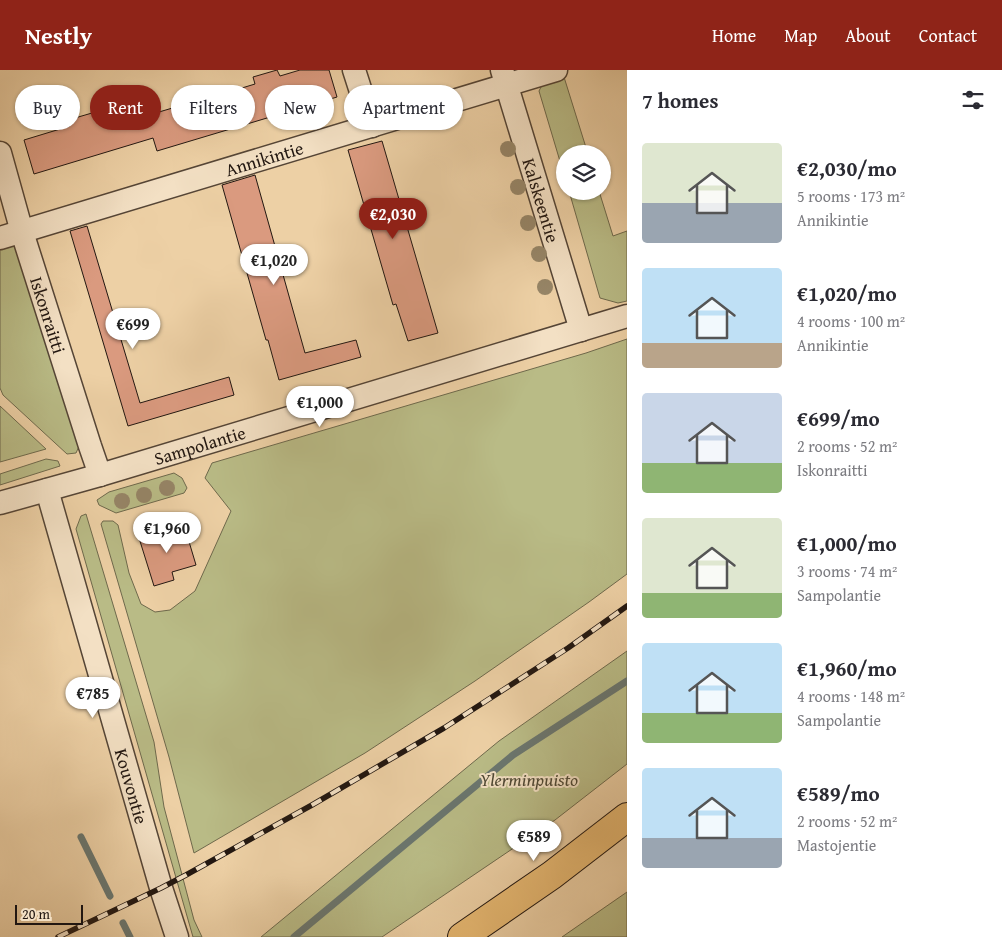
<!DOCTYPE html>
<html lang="en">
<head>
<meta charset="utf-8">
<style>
  :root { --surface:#fff; --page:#f7f7f7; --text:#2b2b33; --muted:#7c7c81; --accent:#8f2418 }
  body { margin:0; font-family:"Gentium Book Plus",serif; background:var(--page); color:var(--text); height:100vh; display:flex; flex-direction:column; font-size:19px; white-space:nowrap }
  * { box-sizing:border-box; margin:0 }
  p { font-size:16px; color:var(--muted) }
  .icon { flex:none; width:28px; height:28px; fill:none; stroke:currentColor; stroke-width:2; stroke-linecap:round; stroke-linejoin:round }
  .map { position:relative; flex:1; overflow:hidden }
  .sheet { display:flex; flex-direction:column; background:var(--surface); width:375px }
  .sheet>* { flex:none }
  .banner { position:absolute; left:15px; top:15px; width:475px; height:45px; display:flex; gap:10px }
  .buttons { position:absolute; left:556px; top:75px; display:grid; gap:10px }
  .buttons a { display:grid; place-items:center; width:55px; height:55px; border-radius:50%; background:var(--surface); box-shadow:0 1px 4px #0004; font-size:25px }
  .scale { position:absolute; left:15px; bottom:12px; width:68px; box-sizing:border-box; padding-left:5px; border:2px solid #221711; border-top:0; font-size:14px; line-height:18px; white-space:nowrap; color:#221711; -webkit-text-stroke:4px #f3e0c4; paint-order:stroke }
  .price { position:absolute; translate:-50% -42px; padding:0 11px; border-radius:18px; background:#fff; color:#222; font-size:16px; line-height:32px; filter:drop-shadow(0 1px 2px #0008) }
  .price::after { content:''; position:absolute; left:50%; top:30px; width:15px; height:11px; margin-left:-8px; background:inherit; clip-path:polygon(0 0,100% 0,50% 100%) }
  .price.selected { background:var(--accent); color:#fff }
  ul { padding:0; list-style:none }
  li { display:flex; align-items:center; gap:15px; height:125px; padding:0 15px }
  li span { display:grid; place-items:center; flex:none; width:140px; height:100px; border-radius:5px; color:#555 }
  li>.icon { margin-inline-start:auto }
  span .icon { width:60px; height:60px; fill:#fffc; stroke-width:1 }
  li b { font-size:21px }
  h2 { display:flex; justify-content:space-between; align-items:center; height:60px; padding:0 15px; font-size:21px }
  .pill { padding:0 18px; border-radius:22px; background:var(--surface); box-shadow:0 1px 4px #0004; font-size:18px; line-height:45px }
  .pill.selected { background:var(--accent); color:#fff }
  header { display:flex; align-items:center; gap:30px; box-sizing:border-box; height:70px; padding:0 25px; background:var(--accent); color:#fff }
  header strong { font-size:24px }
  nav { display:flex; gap:28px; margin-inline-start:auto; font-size:18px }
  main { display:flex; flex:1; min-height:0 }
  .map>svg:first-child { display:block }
</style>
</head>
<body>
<header>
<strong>Nestly</strong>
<nav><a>Home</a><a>Map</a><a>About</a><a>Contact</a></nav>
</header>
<main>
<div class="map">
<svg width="627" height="867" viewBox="0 0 627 867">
  <rect width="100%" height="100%" fill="#edd0a5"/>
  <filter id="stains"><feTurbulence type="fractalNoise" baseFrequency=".004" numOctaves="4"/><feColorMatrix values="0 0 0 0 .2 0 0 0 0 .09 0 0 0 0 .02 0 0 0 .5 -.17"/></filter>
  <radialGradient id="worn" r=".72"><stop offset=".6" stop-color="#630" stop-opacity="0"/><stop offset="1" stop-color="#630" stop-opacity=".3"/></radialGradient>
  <!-- green -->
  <path fill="#b9bb86" stroke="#6e694c" d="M 564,7 L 588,84 L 565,84 L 565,108 L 539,21 L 542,15 Z
    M 569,121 L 599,121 L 613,166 L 627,161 L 627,231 L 618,233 L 600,228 Z
    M 14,171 L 81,372 L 76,383 L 67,384 L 3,325 L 0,318 L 0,175 Z
    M 627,269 L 627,504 L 589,532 L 475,611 L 365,683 L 194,783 L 169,687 L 101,454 L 103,451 L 113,451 L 118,455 L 129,503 L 141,534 L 155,542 L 170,540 L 195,521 L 231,441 L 205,408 L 212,393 L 586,283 Z
    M 0,336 L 46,379 L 0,392 Z
    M 46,389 L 58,391 L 60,396 L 0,415 L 0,404 Z
    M 174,403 L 182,408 L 187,418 L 184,423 L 116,443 L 99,435 L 97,430 L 109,422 Z
    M 86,444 L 154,672 L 164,737 L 194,850 L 202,867 L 193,867 L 76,459 L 81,446 Z
    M 627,581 L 627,694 L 555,750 L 382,867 L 261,867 L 499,671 Z
    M 627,822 L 627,867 L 562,867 Z"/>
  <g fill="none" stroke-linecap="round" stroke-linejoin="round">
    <!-- stream -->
    <path stroke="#6a766f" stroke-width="7" d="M 81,767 L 110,826
      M 123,853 L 130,867
      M 294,867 L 513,685 L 627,611"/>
  </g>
  <!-- building -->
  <path fill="#da9a7f" stroke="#221711" d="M 277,0 L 280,6 L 300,0 L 329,0 L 337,27 L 157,81 L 153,68 L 34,104 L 24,70 L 70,56 L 68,50 L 92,43 L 94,49 L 142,34 L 144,41 L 157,37 L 159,42 L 196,31 L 194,26 L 217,19 L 219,25 L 255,14 L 253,7 Z
    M 382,71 L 438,263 L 408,271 L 396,234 L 393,235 L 348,80 Z
    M 255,105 L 305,283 L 356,270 L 361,287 L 279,310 L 268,270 L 266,270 L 222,115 Z
    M 87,156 L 140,333 L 229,307 L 234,325 L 128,356 L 70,161 Z
    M 184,455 L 196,495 L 172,502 L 174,510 L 154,516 L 139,468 Z"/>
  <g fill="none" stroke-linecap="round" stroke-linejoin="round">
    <!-- minor casing -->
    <g stroke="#554536" stroke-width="25">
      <g id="minor">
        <path d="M 354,0 L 372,56"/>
        <path id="s1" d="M 502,0 L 581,260"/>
        <path id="s2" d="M 0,83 L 22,162 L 90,376 L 100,405"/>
        <path id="s3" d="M 0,168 L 556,0"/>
        <path id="s4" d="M 47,420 L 161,818 L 177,867"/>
        <path id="s5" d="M 0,433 L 100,405 L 627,246"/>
      </g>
    </g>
    <!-- major casing -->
    <g stroke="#221711" stroke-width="30">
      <path id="major" d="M 462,867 L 552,805 L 627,747"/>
    </g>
    <!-- minor -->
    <use href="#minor" stroke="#f3e0c4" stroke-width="22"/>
    <!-- major -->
    <use href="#major" stroke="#e6b872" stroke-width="28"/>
    <!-- rail casing -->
    <g stroke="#221711" stroke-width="5.5">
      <path id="rail" d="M 58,867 L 161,818 L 186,805 L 312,735 L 444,658 L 568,578 L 627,536"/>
    </g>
    <!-- rail -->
    <use href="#rail" stroke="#f3e0c4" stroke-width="4" stroke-dasharray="11" stroke-linecap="butt"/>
  </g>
  <!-- trees -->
  <g fill="#968567">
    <circle cx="508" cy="79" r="8"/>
    <circle cx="518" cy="117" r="8"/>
    <circle cx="528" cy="153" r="8"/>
    <circle cx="539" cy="184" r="8"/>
    <circle cx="545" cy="217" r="8"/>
    <circle cx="167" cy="418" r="8"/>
    <circle cx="144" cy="425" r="8"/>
    <circle cx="122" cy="431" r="8"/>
  </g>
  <g text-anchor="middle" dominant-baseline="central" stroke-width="4" stroke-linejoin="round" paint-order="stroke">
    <!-- street labels -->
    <g font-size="18" fill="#221711" stroke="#f3e0c4">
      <text stroke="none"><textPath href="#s3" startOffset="276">Annikintie</textPath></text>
      <text stroke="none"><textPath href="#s1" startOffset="136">Kalskeentie</textPath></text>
      <text stroke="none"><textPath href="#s2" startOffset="169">Iskonraitti</textPath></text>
      <text stroke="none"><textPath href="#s5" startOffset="208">Sampolantie</textPath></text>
      <text stroke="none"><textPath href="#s4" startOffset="308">Kouvontie</textPath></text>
    </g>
    <!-- park labels -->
    <g font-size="18" font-style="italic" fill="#4f4834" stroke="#f3e0c4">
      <text x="529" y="709">Ylerminpuisto</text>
    </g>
  </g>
  <rect width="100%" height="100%" filter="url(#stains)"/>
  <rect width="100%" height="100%" fill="url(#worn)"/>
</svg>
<div class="buttons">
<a><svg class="icon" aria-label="layers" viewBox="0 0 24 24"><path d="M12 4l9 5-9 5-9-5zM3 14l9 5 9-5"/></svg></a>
</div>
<div class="scale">20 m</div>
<b class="price selected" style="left:393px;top:170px">€2,030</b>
<b class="price" style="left:274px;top:216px">€1,020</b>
<b class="price" style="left:133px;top:280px">€699</b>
<b class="price" style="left:320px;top:358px">€1,000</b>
<b class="price" style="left:167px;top:484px">€1,960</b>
<b class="price" style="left:93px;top:649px">€785</b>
<b class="price" style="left:534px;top:792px">€589</b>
<div class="banner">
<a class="pill">Buy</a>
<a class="pill selected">Rent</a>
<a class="pill">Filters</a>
<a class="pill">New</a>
<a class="pill">Apartment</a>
</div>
</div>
<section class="sheet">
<h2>7 homes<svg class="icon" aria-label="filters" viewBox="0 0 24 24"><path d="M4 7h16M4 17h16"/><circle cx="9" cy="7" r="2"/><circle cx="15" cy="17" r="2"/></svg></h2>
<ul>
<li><span style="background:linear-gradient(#dfe7d0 60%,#9aa5b1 0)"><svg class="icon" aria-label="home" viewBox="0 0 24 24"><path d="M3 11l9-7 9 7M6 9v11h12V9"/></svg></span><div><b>€2,030/mo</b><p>5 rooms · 173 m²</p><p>Annikintie</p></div></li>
<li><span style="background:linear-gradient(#bfe0f5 75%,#b9a48a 0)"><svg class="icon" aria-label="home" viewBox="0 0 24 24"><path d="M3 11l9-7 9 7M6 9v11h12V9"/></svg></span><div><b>€1,020/mo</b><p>4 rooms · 100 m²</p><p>Annikintie</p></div></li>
<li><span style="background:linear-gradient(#c9d6e8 70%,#8fb573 0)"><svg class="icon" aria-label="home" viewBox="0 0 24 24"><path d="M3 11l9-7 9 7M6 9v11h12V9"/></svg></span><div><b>€699/mo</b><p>2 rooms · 52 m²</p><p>Iskonraitti</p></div></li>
<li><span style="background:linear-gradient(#dfe7d0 75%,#8fb573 0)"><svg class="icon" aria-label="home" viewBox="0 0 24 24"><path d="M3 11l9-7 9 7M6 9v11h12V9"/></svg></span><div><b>€1,000/mo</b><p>3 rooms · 74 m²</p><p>Sampolantie</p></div></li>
<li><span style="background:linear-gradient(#bfe0f5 70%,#8fb573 0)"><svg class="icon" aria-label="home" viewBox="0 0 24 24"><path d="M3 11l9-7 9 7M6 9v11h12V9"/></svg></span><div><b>€1,960/mo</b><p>4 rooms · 148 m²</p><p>Sampolantie</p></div></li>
<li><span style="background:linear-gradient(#bfe0f5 70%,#9aa5b1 0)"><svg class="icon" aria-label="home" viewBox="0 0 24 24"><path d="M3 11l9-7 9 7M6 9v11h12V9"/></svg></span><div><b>€589/mo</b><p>2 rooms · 52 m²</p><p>Mastojentie</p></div></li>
</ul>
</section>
</main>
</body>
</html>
